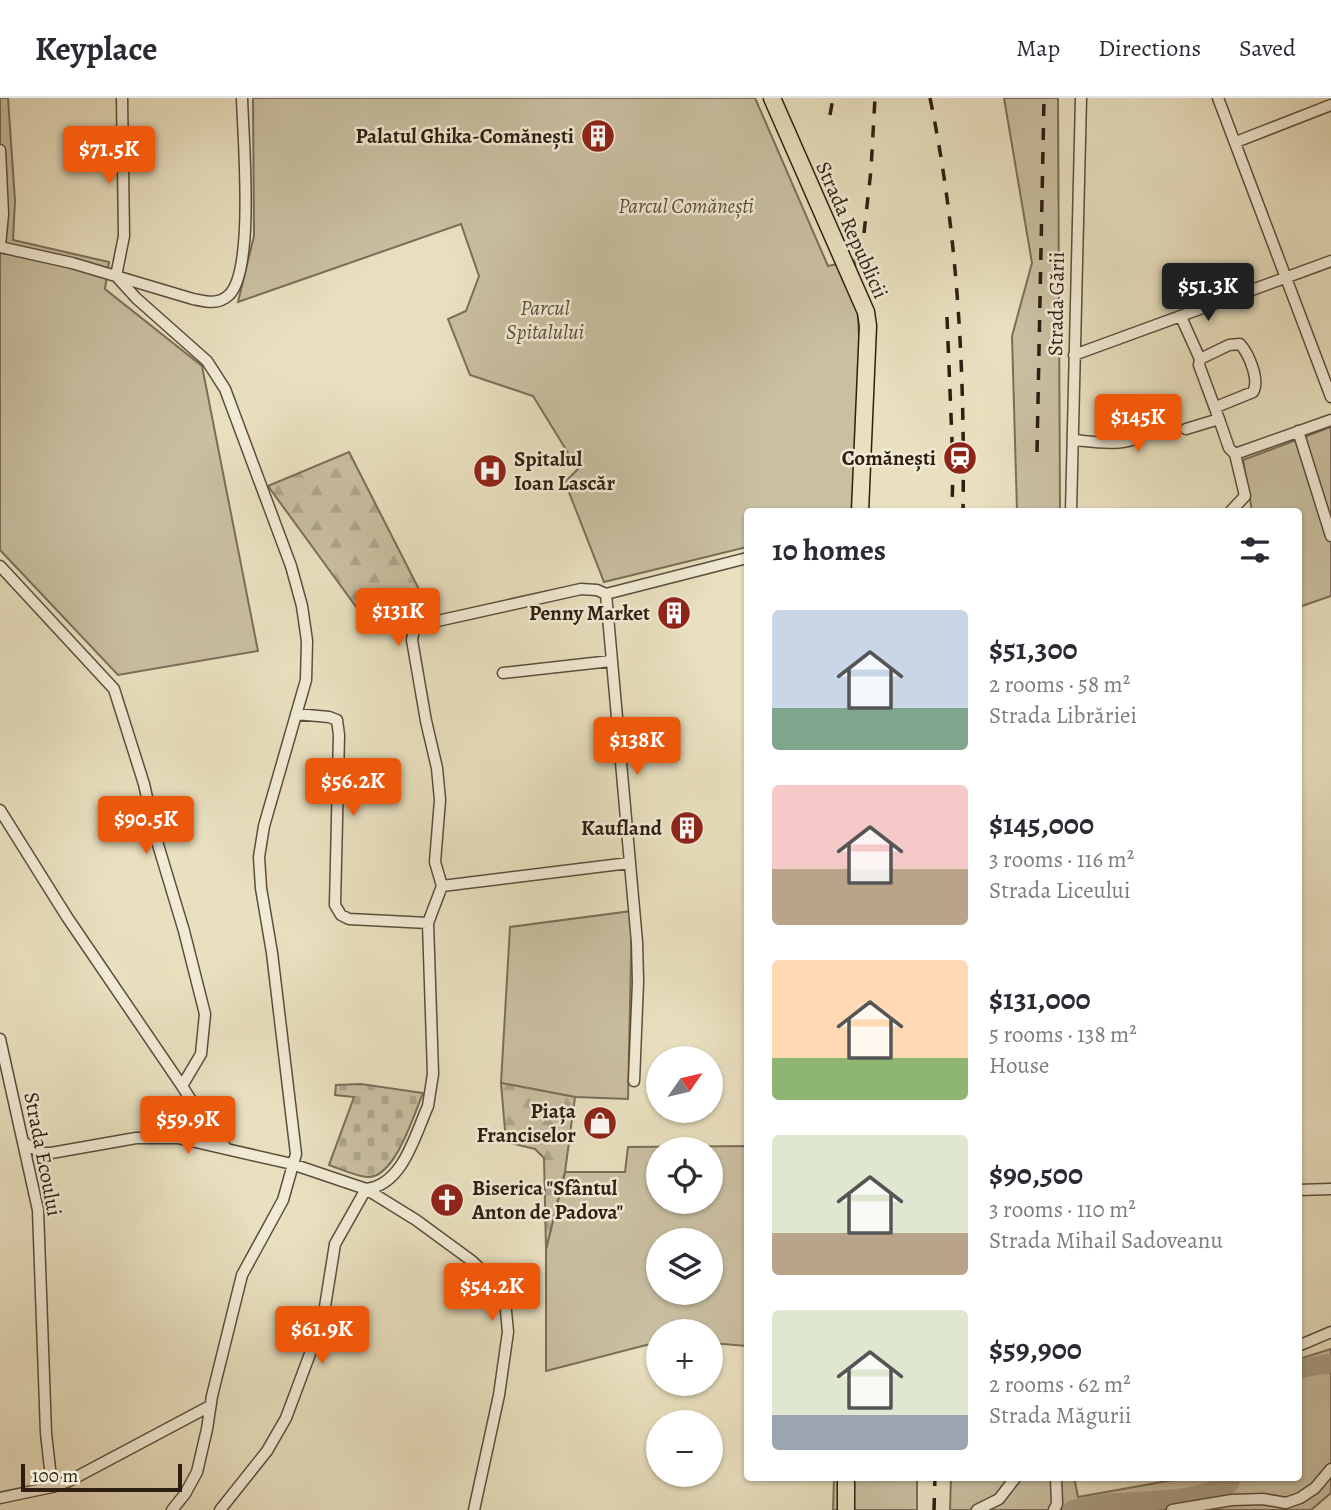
<!DOCTYPE html>
<html lang="en">
<head>
<meta charset="utf-8">
<style>
  :root { --surface:#fff; --page:#f7f7f7; --text:#2b2b33; --muted:#7c7c81; --line:#e1e1e2; --accent:#ea580c }
  body { margin:0; font-family:Alegreya,serif; background:var(--page); color:var(--text); height:100vh; display:flex; flex-direction:column; font-size:26px; white-space:nowrap }
  * { box-sizing:border-box; margin:0 }
  p { font-size:23px; color:var(--muted) }
  .icon { flex:none; width:38px; height:38px; fill:none; stroke:currentColor; stroke-width:2; stroke-linecap:round; stroke-linejoin:round }
  .map { position:relative; flex:1; overflow:hidden }
  .panel { position:absolute; left:744px; top:410px; width:558px; height:973px; display:flex; flex-direction:column; background:var(--surface); border-radius:7px; box-shadow:0 2px 5px #0004 }
  .panel>* { flex:none }
  .needle { width:46px; rotate:56deg }
  .fabs { position:absolute; left:646px; top:948px; display:grid; gap:14px }
  .fabs a { display:grid; place-items:center; width:77px; height:77px; border-radius:50%; background:var(--surface); box-shadow:0 2px 5px #0004; font-size:35px }
  .scale { position:absolute; left:21px; bottom:18px; width:161px; box-sizing:border-box; padding-left:7px; border:4px solid #2d1e11; border-top:0; font-size:19px; line-height:24px; white-space:nowrap; color:#2d1e11; -webkit-text-stroke:5px #f1ebd5; paint-order:stroke }
  .price { position:absolute; translate:-50% -60px; padding:0 16px; border-radius:7px; background:var(--accent); color:#fff; font-size:23px; line-height:46px; filter:drop-shadow(0 2px 4px #0008) }
  .price::after { content:''; position:absolute; left:50%; top:42px; width:21px; height:16px; margin-left:-10px; background:inherit; clip-path:polygon(0 0,100% 0,50% 100%) }
  .price.current { background:#222; color:#fff }
  ul { padding:0; list-style:none }
  li { display:flex; align-items:center; gap:21px; height:175px; padding:0 28px }
  li span { display:grid; place-items:center; flex:none; width:196px; height:140px; border-radius:7px; color:#555 }
  li>.icon { margin-inline-start:auto }
  span .icon { width:84px; height:84px; fill:#fffc; stroke-width:1 }
  li b { font-size:30px }
  h2 { display:flex; justify-content:space-between; align-items:center; height:84px; padding:0 28px; font-size:30px }
  header { display:flex; align-items:center; gap:42px; box-sizing:border-box; height:98px; padding:0 35px; background:var(--surface); border-bottom:2px solid var(--line) }
  header strong { font-size:33px }
  nav { display:flex; gap:38px; margin-inline-start:auto; font-size:24px }
  .map>svg:first-child { display:block }
</style>
</head>
<body>
<header>
<strong>Keyplace</strong>
<nav><a>Map</a><a>Directions</a><a>Saved</a></nav>
</header>
<div class="map">
<svg width="1331" height="1412" viewBox="0 0 1331 1412">
  <defs>
    <pattern id="forest-firs" width="22" height="20" patternUnits="userSpaceOnUse" patternTransform="scale(1.75)"><rect width="22" height="20" fill="#c9bfa1"/><path d="M5 1l3.5 6h-7zM16 11l3.5 6h-7z" fill="#ada48a"/></pattern>
    <pattern id="cemetery-stones" width="16" height="16" patternUnits="userSpaceOnUse" patternTransform="scale(1.75)"><rect width="16" height="16" fill="#c9bfa1"/><path d="M2 7V4a2 2 0 0 1 4 0v3zM10 15v-3a2 2 0 0 1 4 0v3z" fill="#ada48a"/></pattern>
  </defs>
  <rect width="100%" height="100%" fill="#e9e0bf"/>
  <filter id="stains"><feTurbulence type="fractalNoise" baseFrequency=".00286" numOctaves="4"/><feColorMatrix values="0 0 0 0 .2 0 0 0 0 .09 0 0 0 0 .02 0 0 0 .5 -.17"/></filter>
  <radialGradient id="worn" r=".72"><stop offset=".6" stop-color="#630" stop-opacity="0"/><stop offset="1" stop-color="#630" stop-opacity=".3"/></radialGradient>
  <!-- green -->
  <path fill="#c9bfa1" stroke="#7b6e59" stroke-width="2" fill-rule="evenodd" d="M 0,0 L 8,0 L 15,103 L 13,142 L 109,164 L 105,191 L 202,268 L 258,553 L 118,577 L 0,452 Z
    M 253,0 L 755,0 L 828,168 L 855,162 L 868,413 L 747,413 L 747,449 L 604,484 L 565,384 L 578,371 L 533,298 L 470,277 L 448,221 L 466,213 L 479,178 L 461,126 L 238,204 L 254,138 Z
    M 1004,0 L 1058,0 L 1060,413 L 1017,413 L 1012,238 L 1032,165 Z
    M 1331,329 L 1331,498 L 1299,509 L 1298,413 L 1252,413 L 1243,362 Z
    M 632,813 L 628,1001 L 575,999 L 501,985 L 510,829 Z
    M 747,1048 L 747,1248 L 711,1245 L 710,1234 L 658,1234 L 658,1244 L 546,1273 L 546,1151 L 565,1074 L 625,1074 L 628,1049 ZM 658,1052 L 710,1052 L 710,1104 L 658,1104 ZM 658,1143 L 710,1143 L 710,1195 L 658,1195 Z
    M 1331,1274 L 1331,1395 L 1311,1412 L 950,1412 L 951,1379 L 1074,1379 L 1078,1399 L 1190,1379 L 1298,1379 L 1299,1277 Z
    M 834,1379 L 917,1379 L 917,1412 L 833,1412 Z"/>
  <!-- forest -->
  <path fill="url(#forest-firs)" stroke="#7b6e59" stroke-width="2" d="M 349,354 L 426,505 L 362,517 L 268,388 Z
    M 501,985 L 575,999 L 565,1074 L 546,1151 L 544,1060 L 535,1051 L 506,1044 Z
    M 1331,1251 L 1331,1274 L 1299,1277 L 1299,1261 Z"/>
  <!-- cemetery -->
  <path fill="url(#cemetery-stones)" stroke="#7b6e59" stroke-width="2" d="M 361,986 L 423,995 C 414,1016 395,1081 367,1079 C 355,1078 341,1071 329,1067 L 354,999 L 335,997 L 336,987 Z"/>
  <g fill="none" stroke-linecap="round" stroke-linejoin="round">
    <!-- river -->
    <path stroke="#a99e84" stroke-width="19" d="M 1298,1271 L 1331,1265
      M 1072,1412 C 1123,1397 1180,1411 1229,1386 L 1232,1379"/>
    <!-- minor casing -->
    <g stroke="#5c4e3c" stroke-width="13">
      <path id="minor" d="M 122,0 L 124,138 L 116,178 L 136,200 L 207,263 L 225,291 L 291,468 L 302,508 L 307,543 L 306,582 L 264,728 L 259,759 L 261,790 L 272,855 L 296,1056 L 283,1102 L 242,1177 L 212,1298 L 207,1331 L 197,1374 L 185,1396 L 172,1412
        M 1218,0 L 1331,299
        M 1236,44 L 1331,7
        M 0,52 L 3,116 L 0,148
        M 0,149 L 72,165 L 193,201 C 207,204 218,207 229,197 C 255,172 243,39 242,0
        M 1181,219 L 1200,261
        M 1074,257 L 1331,163
        M 1216,309 L 1253,294 C 1260,282 1249,256 1240,246 L 1229,247 L 1200,261 L 1199,267 L 1219,321
        M 1186,331 L 1219,321 L 1229,350 L 1235,356 L 1331,322
        M 1298,333 L 1331,438
        M 1074,342 C 1096,344 1133,351 1148,331 L 1140,309
        M 1071,413 L 1081,0
        M 1231,413 L 1245,398 L 1235,356
        M 0,468 L 114,591 L 144,686 L 156,740 L 184,833 L 205,916 L 201,956 L 182,988 L 203,1021 L 227,1051
        M 503,575 L 611,563
        M 296,616 L 329,619 L 337,622 L 339,637 L 335,807 L 341,817 L 349,821 L 428,825
        M 0,712 L 67,819 L 182,988
        M 442,788 L 435,764 L 440,702 L 437,670 L 426,623 L 412,542 L 414,531 L 424,526 L 581,491 L 597,492 L 606,496
        M 0,941 L 38,1112 L 46,1335 L 52,1389
        M 634,983 L 638,884 L 637,844 L 606,496 L 747,460
        M 23,1044 L 41,1055 L 51,1055 L 136,1040 L 178,1040 L 292,1066 L 366,1091 L 416,1122 L 472,1163 L 494,1184 L 505,1203 L 508,1234 L 499,1297 L 474,1412
        M 366,1091 C 403,1087 415,1037 428,1008 L 433,976 L 428,825 L 442,788 L 629,765
        M 1298,1092 L 1331,1091
        M 1298,1248 L 1331,1234
        M 0,1400 L 52,1389 L 69,1383 L 210,1308
        M 220,1412 L 267,1353 L 286,1320 L 323,1221 L 335,1146 L 366,1091
        M 977,1412 L 999,1401 L 1016,1379
        M 1054,1412 L 1057,1406 L 1056,1379
        M 1172,1412 L 1232,1402 L 1263,1401 L 1286,1405 L 1300,1400 L 1315,1390 L 1331,1371"/>
    </g>
    <!-- primary casing -->
    <g stroke="#2d1e11" stroke-width="19">
      <path id="primary" d="M 772,0 L 866,214 L 868,228 L 860,413
        M 846,1412 L 846,1379"/>
    </g>
    <!-- minor -->
    <use href="#minor" stroke="#f1ebd5" stroke-width="10"/>
    <!-- primary -->
    <use href="#primary" stroke="#e9e0bf" stroke-width="16"/>
    <!-- rail -->
    <path stroke="#2d1e11" stroke-width="3.5" stroke-dasharray="12 12" stroke-linecap="butt" d="M 930,0 C 958,135 965,275 963,413
      M 830,17 L 833,0
      M 864,135 L 871,72 L 875,0
      M 947,219 L 953,367 L 952,413
      M 1037,354 L 1044,0
      M 934,1412 L 935,1379"/>
  </g>
  <!-- icons -->
  <defs>
    <g id="building-disc" transform="scale(1.75)"><circle r="9.5" fill="#8f2418" stroke="#f1ebd5"/><path d="M-4-6H4V6H1V3H-1V6H-4ZM-2.5-4.3h1.7v1.8h-1.7ZM.8-4.3h1.7v1.8H.8ZM-2.5-1h1.7V.8h-1.7ZM.8-1h1.7V.8H.8Z" fill="#fff"/></g>
    <g id="station-disc" transform="scale(1.75)"><circle r="9.5" fill="#8f2418" stroke="#f1ebd5"/><path d="M-3-6H3Q5-6 5-4V2Q5 4 3 4L4.5 6H3L1.5 4h-3L-3 6H-4.5L-3 4Q-5 4-5 2V-4Q-5-6-3-6ZM-3.5-4v3h7v-3ZM-3.5 1v1.5H-2V1ZM2 1v1.5H3.5V1Z" fill="#fff"/></g>
    <g id="hospital-disc" transform="scale(1.75)"><circle r="9.5" fill="#8f2418" stroke="#f1ebd5"/><path d="M-5-5h3v3.5h4V-5h3V5h-3V1.5h-4V5h-3Z" fill="#fff"/></g>
    <g id="shop-disc" transform="scale(1.75)"><circle r="9.5" fill="#8f2418" stroke="#f1ebd5"/><path d="M-5-2.5h2.3a2.7 3.5 0 0 1 5.4 0H5L5.5 6h-11ZM-1.5-2.5h3a1.5 2.3 0 0 0-3 0Z" fill="#fff"/></g>
    <g id="church-disc" transform="scale(1.75)"><circle r="9.5" fill="#8f2418" stroke="#f1ebd5"/><path d="M-1.2-6h2.4v3.5h3.3v2.4h-3.3V6h-2.4V-.1h-3.3v-2.4h3.3Z" fill="#fff"/></g>
  </defs>
  <g fill-rule="evenodd">
    <use href="#building-disc" x="598" y="38"/>
    <use href="#station-disc" x="960" y="360"/>
    <use href="#hospital-disc" x="490" y="373"/>
    <use href="#building-disc" x="674" y="515"/>
    <use href="#building-disc" x="687" y="730"/>
    <use href="#shop-disc" x="600" y="1025"/>
    <use href="#church-disc" x="447" y="1102"/>
  </g>
  <g text-anchor="middle" dominant-baseline="central" stroke-width="5" stroke-linejoin="round" paint-order="stroke">
    <!-- poi labels -->
    <g font-size="21" font-weight="bold" fill="#2d1e11" stroke="#f1ebd5" text-anchor="end">
      <text x="574" y="38">Palatul Ghika-Comănești</text>
      <text x="936" y="360">Comănești</text>
      <text x="514" y="361" text-anchor="start">Spitalul<tspan x="514" dy="24">Ioan Lascăr</tspan></text>
      <text x="650" y="515">Penny Market</text>
      <text x="662" y="730">Kaufland</text>
      <text x="576" y="1013">Piața<tspan x="576" dy="24">Franciselor</tspan></text>
      <text x="472" y="1090" text-anchor="start">Biserica "Sfântul<tspan x="472" dy="24">Anton de Padova"</tspan></text>
    </g>
    <!-- park labels -->
    <g font-size="21" font-style="italic" fill="#5c4e3c" stroke="#f1ebd5">
      <text x="686" y="108">Parcul Comănești</text>
      <text x="545" y="210">Parcul<tspan x="545" dy="24">Spitalului</tspan></text>
    </g>
    <!-- street labels -->
    <g font-size="21" fill="#2d1e11" stroke="#f1ebd5">
      <text transform="translate(852 132) rotate(66)">Strada Republicii</text>
      <text transform="translate(1056 206) rotate(-89)">Strada Gării</text>
      <text transform="translate(43 1056) rotate(79)">Strada Ecoului</text>
    </g>
  </g>
  <rect width="100%" height="100%" filter="url(#stains)"/>
  <rect width="100%" height="100%" fill="url(#worn)"/>
</svg>
<div class="fabs">
<a><svg class="needle" viewBox="-14 -14 28 28"><path d="M0-13l5 13h-10z" fill="#e53935"/><path d="M0 13l5-13h-10z" fill="#7c7c81"/></svg></a>
<a><svg class="icon" aria-label="locate" viewBox="0 0 24 24"><circle cx="12" cy="12" r="6"/><path d="M12 2v4M12 18v4M2 12h4M18 12h4"/></svg></a>
<a><svg class="icon" aria-label="layers" viewBox="0 0 24 24"><path d="M12 4l9 5-9 5-9-5zM3 14l9 5 9-5"/></svg></a>
<a>+</a>
<a>−</a>
</div>
<div class="scale">100 m</div>
<b class="price" style="left:109px;top:88px">$71.5K</b>
<b class="price current" style="left:1208px;top:225px">$51.3K</b>
<b class="price" style="left:1138px;top:356px">$145K</b>
<b class="price" style="left:398px;top:550px">$131K</b>
<b class="price" style="left:637px;top:679px">$138K</b>
<b class="price" style="left:353px;top:720px">$56.2K</b>
<b class="price" style="left:146px;top:758px">$90.5K</b>
<b class="price" style="left:188px;top:1058px">$59.9K</b>
<b class="price" style="left:492px;top:1225px">$54.2K</b>
<b class="price" style="left:322px;top:1268px">$61.9K</b>
<section class="panel">
<h2>10 homes<svg class="icon" aria-label="filters" viewBox="0 0 24 24"><path d="M4 7h16M4 17h16"/><circle cx="9" cy="7" r="2"/><circle cx="15" cy="17" r="2"/></svg></h2>
<ul>
<li><span style="background:linear-gradient(#c9d6e8 70%,#7fa58c 0)"><svg class="icon" aria-label="home" viewBox="0 0 24 24"><path d="M3 11l9-7 9 7M6 9v11h12V9"/></svg></span><div><b>$51,300</b><p>2 rooms · 58 m²</p><p>Strada Librăriei</p></div></li>
<li><span style="background:linear-gradient(#f6c9c9 60%,#b9a48a 0)"><svg class="icon" aria-label="home" viewBox="0 0 24 24"><path d="M3 11l9-7 9 7M6 9v11h12V9"/></svg></span><div><b>$145,000</b><p>3 rooms · 116 m²</p><p>Strada Liceului</p></div></li>
<li><span style="background:linear-gradient(#ffd9b3 70%,#8fb573 0)"><svg class="icon" aria-label="home" viewBox="0 0 24 24"><path d="M3 11l9-7 9 7M6 9v11h12V9"/></svg></span><div><b>$131,000</b><p>5 rooms · 138 m²</p><p>House</p></div></li>
<li><span style="background:linear-gradient(#dfe7d0 70%,#b9a48a 0)"><svg class="icon" aria-label="home" viewBox="0 0 24 24"><path d="M3 11l9-7 9 7M6 9v11h12V9"/></svg></span><div><b>$90,500</b><p>3 rooms · 110 m²</p><p>Strada Mihail Sadoveanu</p></div></li>
<li><span style="background:linear-gradient(#dfe7d0 75%,#9aa5b1 0)"><svg class="icon" aria-label="home" viewBox="0 0 24 24"><path d="M3 11l9-7 9 7M6 9v11h12V9"/></svg></span><div><b>$59,900</b><p>2 rooms · 62 m²</p><p>Strada Măgurii</p></div></li>
</ul>
</section>
</div>
</body>
</html>
